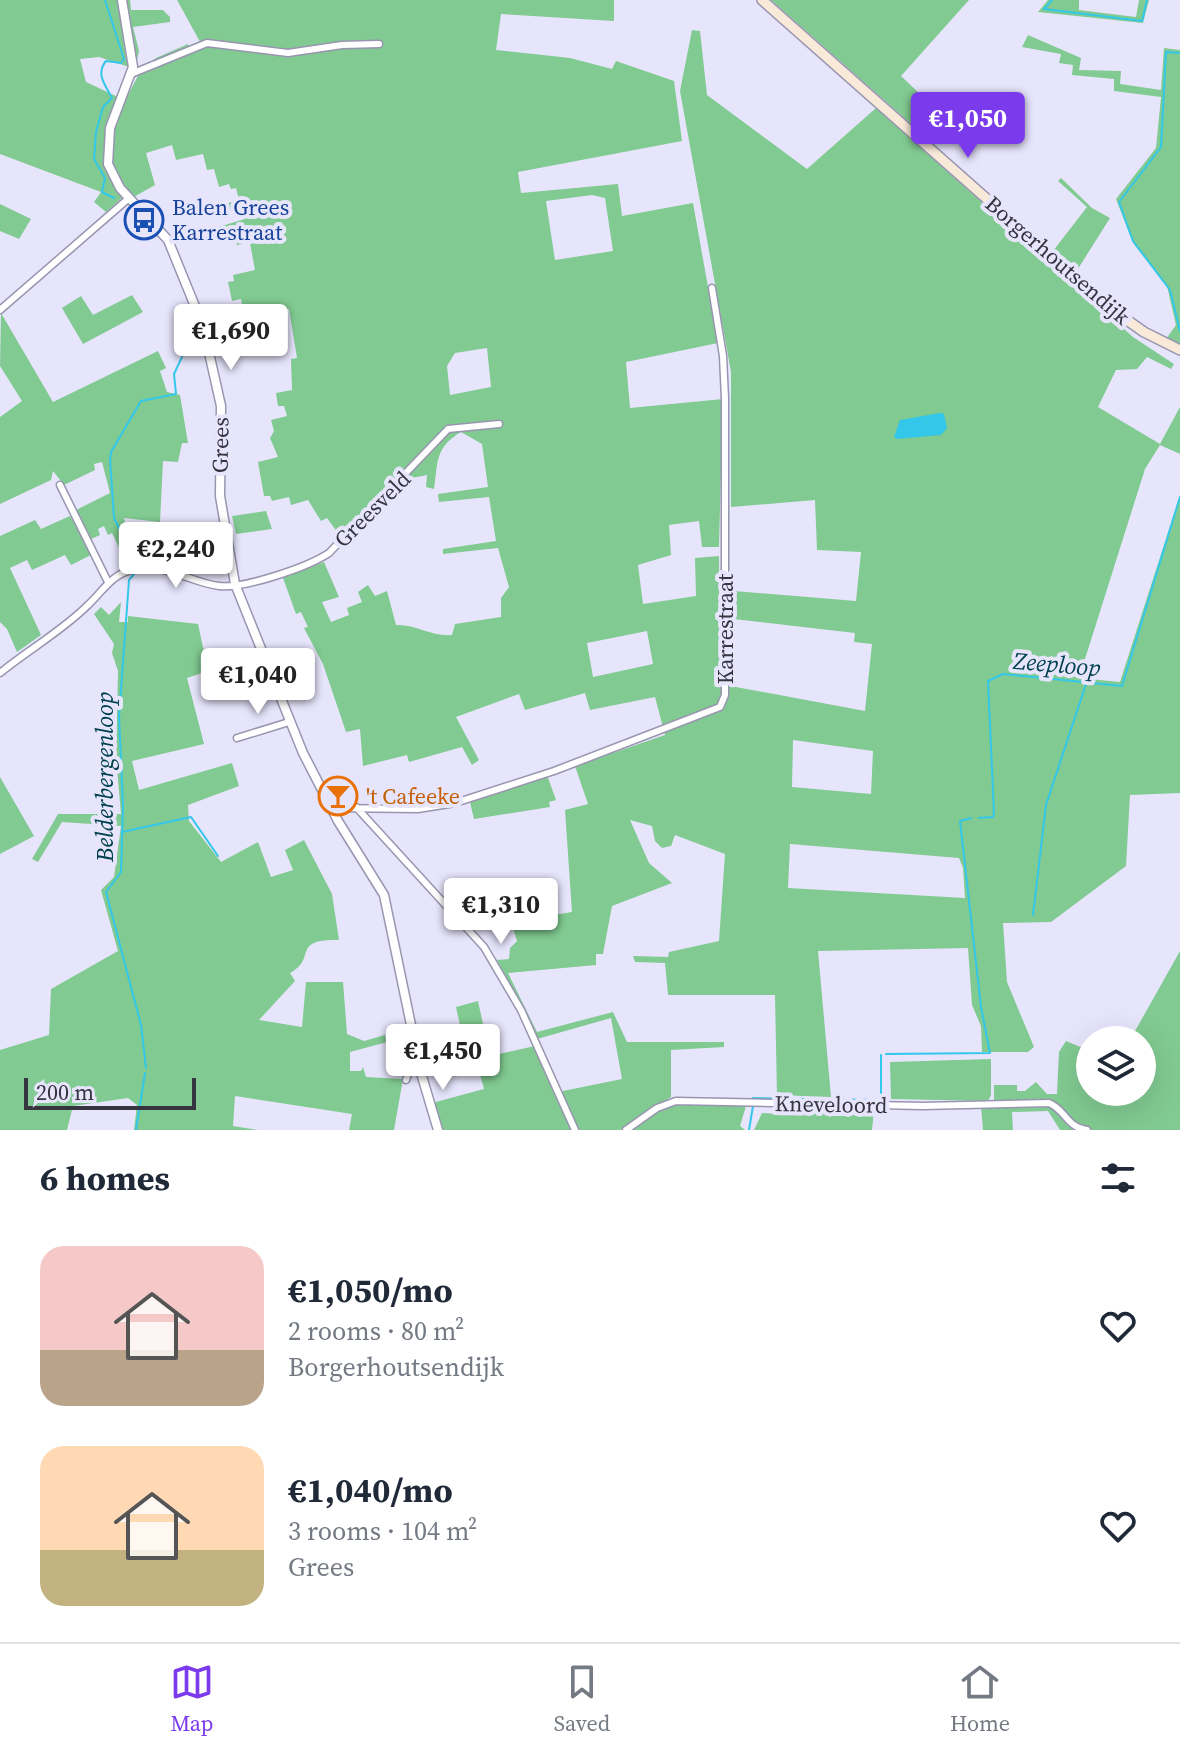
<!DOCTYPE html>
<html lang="en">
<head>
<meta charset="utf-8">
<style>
  :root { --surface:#fff; --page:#f2f2f3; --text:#1f2937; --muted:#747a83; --line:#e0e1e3; --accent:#7c3aed }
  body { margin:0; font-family:"Source Serif 4",serif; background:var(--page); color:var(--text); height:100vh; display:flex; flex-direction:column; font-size:30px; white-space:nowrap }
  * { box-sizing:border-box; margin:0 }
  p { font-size:26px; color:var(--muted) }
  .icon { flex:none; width:44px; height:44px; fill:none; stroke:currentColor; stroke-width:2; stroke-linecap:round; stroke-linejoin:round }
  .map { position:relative; height:1130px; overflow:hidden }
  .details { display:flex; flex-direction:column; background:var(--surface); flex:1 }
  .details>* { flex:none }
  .controls { position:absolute; left:1076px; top:1026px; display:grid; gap:16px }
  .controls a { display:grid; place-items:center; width:80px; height:80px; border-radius:50%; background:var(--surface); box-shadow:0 8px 32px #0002; font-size:40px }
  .scale { position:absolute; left:24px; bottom:20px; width:172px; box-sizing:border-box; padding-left:8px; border:4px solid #35343f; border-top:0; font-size:22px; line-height:28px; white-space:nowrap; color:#35343f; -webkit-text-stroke:6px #e7e5fc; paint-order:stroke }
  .price { position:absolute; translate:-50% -68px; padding:0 18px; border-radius:8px; background:#fff; color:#222; font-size:26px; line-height:52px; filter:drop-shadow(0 2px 4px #0008) }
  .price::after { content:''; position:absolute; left:50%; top:48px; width:24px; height:18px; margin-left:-12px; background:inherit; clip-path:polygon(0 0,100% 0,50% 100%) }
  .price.on { background:var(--accent); color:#fff }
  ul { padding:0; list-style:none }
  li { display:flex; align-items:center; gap:24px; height:200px; padding:0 40px }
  li span { display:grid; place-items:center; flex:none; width:224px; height:160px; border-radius:24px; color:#555 }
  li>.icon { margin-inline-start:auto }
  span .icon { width:96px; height:96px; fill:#fffc; stroke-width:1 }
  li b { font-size:34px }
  h2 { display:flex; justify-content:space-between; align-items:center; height:96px; padding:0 40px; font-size:34px }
  .dock { display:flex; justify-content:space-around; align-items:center; height:112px; border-top:2px solid var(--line); background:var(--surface); font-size:22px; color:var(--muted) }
  .dock a { display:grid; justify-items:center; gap:4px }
  .dock .on { color:var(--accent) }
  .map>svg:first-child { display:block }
</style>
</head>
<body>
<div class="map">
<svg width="1180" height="1130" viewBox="0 0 1180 1130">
  <rect width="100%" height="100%" fill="#e7e5fc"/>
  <!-- green -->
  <path fill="#81ca91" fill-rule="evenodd" d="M 0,0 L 130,0 L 131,10 L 163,10 L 170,17 L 170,22 L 133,27 L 139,51 L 135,69 L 99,57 L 80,59 L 86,82 L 118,97 C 100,139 97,158 123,197 L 106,212 L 94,202 L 101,192 L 0,154 Z
    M 177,0 L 614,0 L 614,21 L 501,14 L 496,50 L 570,58 L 612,69 L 616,61 L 674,81 L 682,141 L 518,172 L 521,193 L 618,184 L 622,216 L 693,203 L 718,343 L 626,362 L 630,408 L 723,399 L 719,547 L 702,547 L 699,521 L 669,525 L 671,555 L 638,565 L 643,604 L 696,596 L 695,558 L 719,556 L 720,684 L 865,711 L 872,644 L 854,642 L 855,633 L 734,619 L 734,626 L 728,626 L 728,586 L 734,587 L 734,591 L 856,601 L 861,552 L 817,550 L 815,500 L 731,507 L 731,372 L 680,91 L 692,30 L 700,31 L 707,95 L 807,169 L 876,108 L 1133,337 L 1174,364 L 1171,369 L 1147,357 L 1137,369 L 1116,370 L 1098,407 L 1160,444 L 1180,407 L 1180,454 L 1160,445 L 1145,469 L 1079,678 L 1120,682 L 1180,495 L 1180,793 L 1130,795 L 1126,866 L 1051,922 L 1003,923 L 1007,982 L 1034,1047 L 1028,1052 L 982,1052 L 981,1026 L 972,1005 L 968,948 L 818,951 L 831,1097 L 777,1095 L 775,995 L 668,995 L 665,963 L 635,962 L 633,956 L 668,957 L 669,952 L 719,941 L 725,854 L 675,835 L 671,846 L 662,848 L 655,841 L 652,826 L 630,820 L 649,863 L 672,883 L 612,906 L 603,954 L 596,954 L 596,965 L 508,973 L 537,1032 L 613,1012 L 627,1042 L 724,1042 L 724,1047 L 671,1050 L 671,1097 L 621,1130 L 578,1130 L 575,1127 L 558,1092 L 622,1079 L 611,1018 L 537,1039 L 497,960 L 509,959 L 510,948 L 517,941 L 511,922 L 572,912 L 565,810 L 588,804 L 575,766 L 665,735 L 655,697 L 590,710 L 585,693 L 525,710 L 519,694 L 456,717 L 479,760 L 472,765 L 462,747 L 409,762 L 407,755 L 363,766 L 360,729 L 346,732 L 323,664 L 304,628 L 308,627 L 301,612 L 296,614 L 283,578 L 324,562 L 339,597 L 322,602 L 331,622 L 349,615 L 347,608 L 362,602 L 358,592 L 368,585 L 375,596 L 387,591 L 396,625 C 416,624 432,637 452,635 L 455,624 L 501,617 L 501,598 L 509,587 L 498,548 L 443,554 L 443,549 L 496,541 L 489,497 L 439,502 L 438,494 L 488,487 L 482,444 L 461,432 C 435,447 438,462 434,489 L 426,487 L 427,475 L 412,478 L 408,472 L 397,476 L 340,536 L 327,518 L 321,521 L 308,500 L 291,505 L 289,497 L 272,501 L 270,496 L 264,496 L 258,462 L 278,457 L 270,438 L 274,431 L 271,420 L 287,416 L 284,406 L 278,406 L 276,393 L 292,390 L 291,359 L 297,358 L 289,309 L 261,316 L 259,310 L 244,314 L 241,299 L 232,301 L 228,282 L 234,281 L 233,275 L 255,270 L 250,243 L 237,245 L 233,229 L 217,232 L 215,228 L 245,219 L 241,206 L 223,211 L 221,205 L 239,200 L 236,188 L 231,189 L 229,184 L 219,187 L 214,169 L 207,170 L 203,154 L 176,160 L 172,145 L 146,153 L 155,185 L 132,198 L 110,159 L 115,120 L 141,70 L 156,58 L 188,44 L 192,52 L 204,49 ZM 592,195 L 605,198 L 613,251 L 555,260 L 546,201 ZM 487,348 L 491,387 L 450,395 L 447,366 L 455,353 ZM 647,631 L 653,664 L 593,677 L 587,643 ZM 793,740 L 873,751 L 871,794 L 792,787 ZM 790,844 L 959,858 L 963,868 L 965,898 L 788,888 Z
    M 771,0 L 969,0 L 901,76 L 938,111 L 949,104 L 954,108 L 927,138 Z
    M 1048,0 L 1079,0 L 1079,10 L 1136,17 L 1139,0 L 1149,0 L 1143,23 L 1038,12 Z
    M 1028,35 L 1081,58 L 1079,70 L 1121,71 L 1120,84 L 1161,90 L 1164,48 L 1180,50 L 1180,346 L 1166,339 L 1176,325 L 1167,286 L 1133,243 L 1116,199 L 1156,148 L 1161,97 L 1114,91 L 1114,79 L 1072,75 L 1073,65 L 1059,63 L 1061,54 L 1022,47 Z
    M 1061,178 L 1092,208 L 1110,218 L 1076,272 L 1053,251 L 1087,207 L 1058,181 Z
    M 0,204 L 31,219 L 19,239 L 0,231 Z
    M 132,295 L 143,312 L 83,344 L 62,308 L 81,296 L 93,315 Z
    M 1,313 L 53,402 L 158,351 L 166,368 L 160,371 L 167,392 L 180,395 L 188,443 L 182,443 L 178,462 L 163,461 L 160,522 L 124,518 L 134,550 L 122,554 L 112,533 L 108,535 L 104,526 L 98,529 L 100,535 L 91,539 L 76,510 L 110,493 L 102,462 L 94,464 L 95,470 L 64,485 L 53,471 L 51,480 L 0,504 L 0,417 L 22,401 L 0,366 Z
    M 266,511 L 272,529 L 236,534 L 232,516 Z
    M 70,516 L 93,554 L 71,565 L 65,555 L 32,570 L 27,560 L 10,568 L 41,635 L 17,652 L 7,629 L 0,622 L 0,536 L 35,520 L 41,529 Z
    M 121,602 L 119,622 L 128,622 L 128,616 L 198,624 L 208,671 L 187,678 L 204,744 L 132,761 L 139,790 L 232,763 L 239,786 L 188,805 L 189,821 L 221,862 L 258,842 L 271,877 L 293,870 L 285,850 L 304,840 L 332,894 L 339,940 C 290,939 318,958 290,973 L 295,981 L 259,1020 L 302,1027 L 306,982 L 343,982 L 347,1034 L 364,1041 L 385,1035 L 387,1042 L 350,1052 L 350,1071 L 361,1071 L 363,1067 L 366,1077 L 403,1079 L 394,1130 L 349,1130 L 352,1114 L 235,1096 L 233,1126 L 258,1130 L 134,1130 L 137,1105 L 128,1098 L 73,1106 L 67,1130 L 0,1130 L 0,1050 L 49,1035 L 51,989 L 118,951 L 101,890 L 114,877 L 121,826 L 62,822 L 38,862 L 32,859 L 58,814 L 121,814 L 116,758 L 118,671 L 112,653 L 114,644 L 94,614 L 101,607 L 109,615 Z
    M 547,775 L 556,800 L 549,802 L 550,807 L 474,819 L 470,802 Z
    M 0,777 L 34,836 L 0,854 Z
    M 1180,951 L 1180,1130 L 1060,1130 L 1048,1111 L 1012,1112 L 1013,1130 L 983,1130 L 981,1106 L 994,1102 L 994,1085 L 1017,1085 L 1017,1091 L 1025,1091 L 1036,1082 L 1047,1094 L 1057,1094 L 1059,1052 L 1066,1041 L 1090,1051 L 1090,1092 L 1142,1092 L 1142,1040 L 1130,1040 Z
    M 478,1001 L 490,1056 L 535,1046 L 573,1130 L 440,1130 L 432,1103 L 484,1089 L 476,1060 L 468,1062 L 456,1007 Z
    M 991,1059 L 991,1095 L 988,1101 L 891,1099 L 890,1062 Z
    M 670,1104 L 746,1106 L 740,1126 L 745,1130 L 631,1130 Z
    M 806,1110 L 874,1110 L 872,1130 L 754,1130 L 762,1113 L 799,1115 Z"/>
  <!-- water -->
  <path fill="#33c7ea" d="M 940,413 L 944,414 L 947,428 L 941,435 L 897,439 L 894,437 L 900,420 Z"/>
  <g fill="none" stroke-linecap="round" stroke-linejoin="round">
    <!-- stream -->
    <path stroke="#33c7ea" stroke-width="2" d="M 105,0 L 124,59 L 121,63 L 106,61 C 95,74 106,86 112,98 L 103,107 L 96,132 L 94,159 L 105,178 L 102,192 L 114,198
      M 1052,0 L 1044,9 L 1142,21 L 1147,0
      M 1180,53 L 1166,52 L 1161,147 L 1119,202 L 1133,241 L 1170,290 L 1180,331
      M 136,562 L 114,518 L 110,460 L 111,452 L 141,401 L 176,394 L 174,374 L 182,357
      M 134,574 L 129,580 L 119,717 L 123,806 L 121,872 L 106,892 L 141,1025 L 146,1068
      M 979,818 L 993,817 L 994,813 L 988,681 L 1003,674 L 1122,686 L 1180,497
      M 122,832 L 191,817 L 218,856
      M 1033,915 L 1046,805 L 1086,684
      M 886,1054 L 990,1053 L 981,1007 L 960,821 L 971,818
      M 753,1098 L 881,1100 L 881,1055
      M 136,1130 L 145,1073
      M 749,1130 L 753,1106"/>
    <!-- minor casing -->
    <g stroke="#9895b0" stroke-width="9">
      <path id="minor" d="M 131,74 L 207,43 L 288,53 L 342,45 L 379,44
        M 0,310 L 128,199
        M 60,485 L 108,582
        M 0,673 C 28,650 62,631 88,605 C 104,590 111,574 135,569 C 162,562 192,583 219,586 C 244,589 308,567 329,553 L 448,429 L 499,424
        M 237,738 L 289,722
        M 356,807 L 484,947 L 521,1010 L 575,1130
        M 331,808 L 418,809 L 455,803 L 554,771 L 720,707 L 725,695 L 725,399 L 723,356 L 712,288
        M 406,1080 L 411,1066 L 418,1062
        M 626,1130 L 657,1108 L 676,1101 L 923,1106 L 1049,1103 C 1066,1110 1066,1127 1087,1130"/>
    </g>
    <!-- tertiary casing -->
    <g stroke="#9895b0" stroke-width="11">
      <path id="tertiary" d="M 122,0 L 133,67 L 110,128 L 108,164 L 120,188 L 168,240 L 203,326 L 221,406 L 220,496 L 235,584 L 303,753 L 338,821 L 384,895 L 421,1073 L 438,1130"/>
    </g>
    <!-- secondary casing -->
    <g stroke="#9895b0" stroke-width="12">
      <path id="secondary" d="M 762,0 L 1110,308 L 1144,332 L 1180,350"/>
    </g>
    <!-- minor -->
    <use href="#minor" stroke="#fff" stroke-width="6"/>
    <!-- tertiary -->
    <use href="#tertiary" stroke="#fff" stroke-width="8"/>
    <!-- secondary -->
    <use href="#secondary" stroke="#f8e9d9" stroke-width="9"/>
  </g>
  <!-- icons -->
  <defs>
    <g id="bus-ring" transform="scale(2)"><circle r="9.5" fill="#e7e5fc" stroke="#1a4fb4" stroke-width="1.5"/><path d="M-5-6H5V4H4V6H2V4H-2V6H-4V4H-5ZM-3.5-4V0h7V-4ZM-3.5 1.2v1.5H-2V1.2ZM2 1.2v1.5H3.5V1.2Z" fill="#1a4fb4"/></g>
    <g id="bar-ring" transform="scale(2)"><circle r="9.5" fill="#e7e5fc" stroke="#e8710a" stroke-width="1.5"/><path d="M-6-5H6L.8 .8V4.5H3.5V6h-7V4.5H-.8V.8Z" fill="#e8710a"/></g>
  </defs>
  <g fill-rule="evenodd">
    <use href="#bus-ring" x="144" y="220"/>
    <use href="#bar-ring" x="338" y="796"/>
  </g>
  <g text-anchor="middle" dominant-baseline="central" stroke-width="8" stroke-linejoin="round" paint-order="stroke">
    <!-- transit labels -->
    <g font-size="22" fill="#164399" stroke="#e7e5fc" text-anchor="start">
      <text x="172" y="207">Balen Grees<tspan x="172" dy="25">Karrestraat</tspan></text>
    </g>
    <!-- street labels -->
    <g font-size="22" fill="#35343f" stroke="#e7e5fc">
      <text transform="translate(1058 260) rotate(41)">Borgerhoutsendijk</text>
      <text transform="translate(220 445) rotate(-89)">Grees</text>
      <text transform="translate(372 509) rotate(-45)">Greesveld</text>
      <text transform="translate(725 629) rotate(-90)">Karrestraat</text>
      <text transform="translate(831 1104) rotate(1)">Kneveloord</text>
    </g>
    <!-- food labels -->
    <g font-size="22" fill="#c56008" stroke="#e7e5fc" text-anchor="start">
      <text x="366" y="796">'t Cafeeke</text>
    </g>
    <!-- water labels -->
    <g font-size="24" font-style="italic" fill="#00414f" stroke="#e7e5fc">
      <text transform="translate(1057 664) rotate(5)">Zeeploop</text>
      <text transform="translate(104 777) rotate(-90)">Belderbergenloop</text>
    </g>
  </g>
</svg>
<div class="controls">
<a><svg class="icon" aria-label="layers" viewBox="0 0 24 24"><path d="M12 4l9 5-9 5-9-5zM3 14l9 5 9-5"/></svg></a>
</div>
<div class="scale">200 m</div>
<b class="price on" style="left:968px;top:160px">€1,050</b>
<b class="price" style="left:231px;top:372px">€1,690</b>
<b class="price" style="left:176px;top:590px">€2,240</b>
<b class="price" style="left:258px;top:716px">€1,040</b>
<b class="price" style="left:501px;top:946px">€1,310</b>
<b class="price" style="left:443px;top:1092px">€1,450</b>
</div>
<section class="details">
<h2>6 homes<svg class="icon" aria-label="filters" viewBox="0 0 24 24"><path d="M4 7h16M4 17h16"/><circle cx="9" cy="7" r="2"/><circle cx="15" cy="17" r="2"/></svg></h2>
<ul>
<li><span style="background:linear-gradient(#f6c9c9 65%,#b9a48a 0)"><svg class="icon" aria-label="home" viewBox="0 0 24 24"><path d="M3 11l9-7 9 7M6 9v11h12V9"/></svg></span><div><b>€1,050/mo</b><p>2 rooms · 80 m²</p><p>Borgerhoutsendijk</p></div><svg class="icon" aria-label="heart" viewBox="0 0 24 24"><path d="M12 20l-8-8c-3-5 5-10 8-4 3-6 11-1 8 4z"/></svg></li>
<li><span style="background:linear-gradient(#ffd9b3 65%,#c2b280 0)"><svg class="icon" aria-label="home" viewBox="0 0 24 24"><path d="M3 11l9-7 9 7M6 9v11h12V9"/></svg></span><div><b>€1,040/mo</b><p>3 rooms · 104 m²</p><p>Grees</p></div><svg class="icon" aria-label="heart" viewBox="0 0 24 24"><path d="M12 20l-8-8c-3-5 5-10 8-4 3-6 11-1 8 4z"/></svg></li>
</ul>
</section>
<nav class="dock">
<a class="on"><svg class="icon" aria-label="map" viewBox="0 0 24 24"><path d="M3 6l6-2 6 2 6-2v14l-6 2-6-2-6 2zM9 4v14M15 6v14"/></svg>Map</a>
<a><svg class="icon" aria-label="saved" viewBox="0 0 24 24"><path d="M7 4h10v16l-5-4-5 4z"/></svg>Saved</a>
<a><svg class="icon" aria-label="home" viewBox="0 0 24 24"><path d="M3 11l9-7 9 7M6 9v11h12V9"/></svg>Home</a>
</nav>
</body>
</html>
